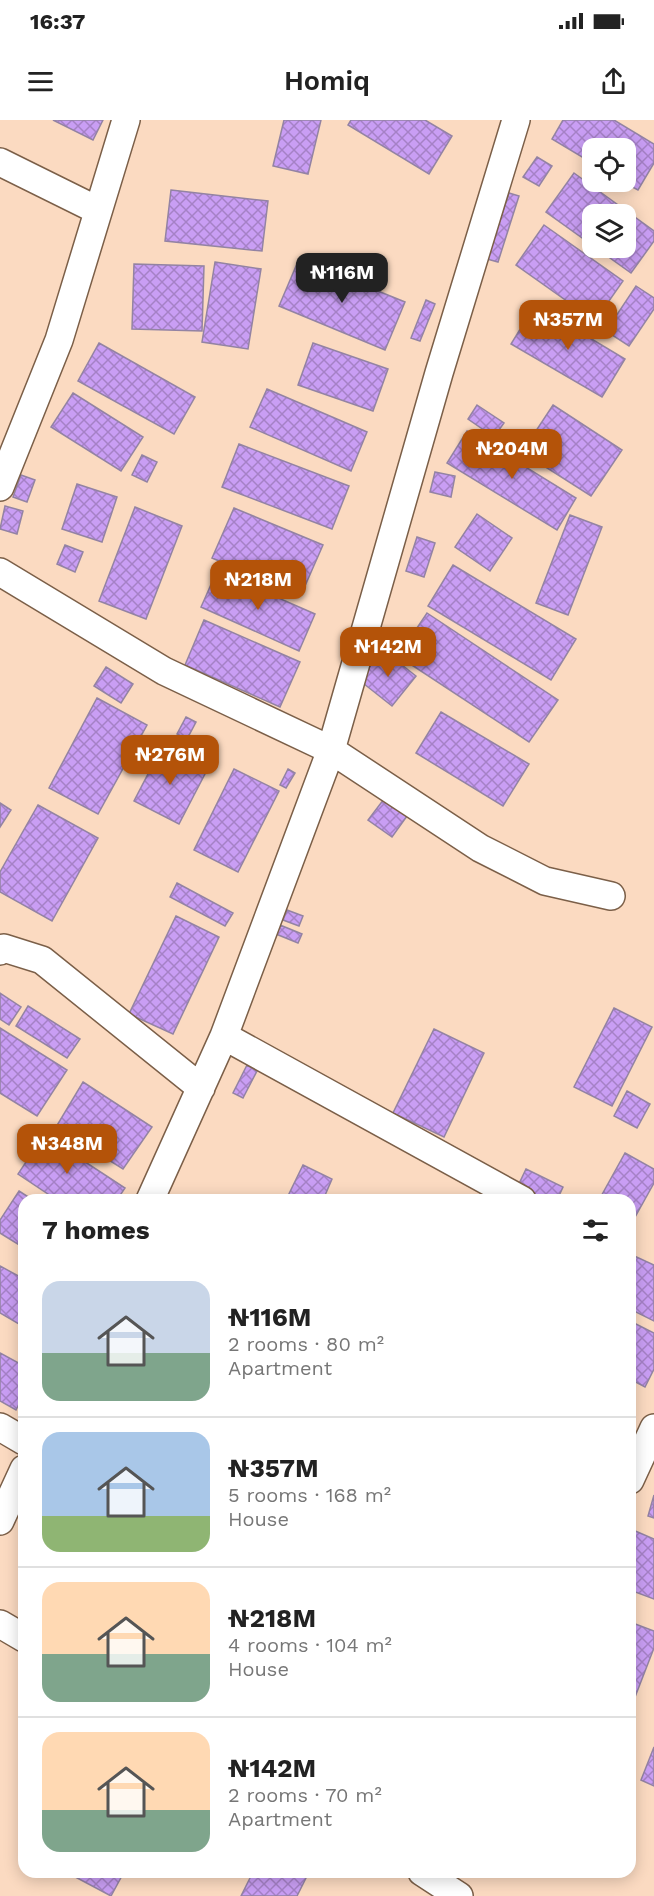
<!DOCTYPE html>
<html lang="en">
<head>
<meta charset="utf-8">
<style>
  :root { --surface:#fff; --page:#f2f2f2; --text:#222; --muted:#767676; --line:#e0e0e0; --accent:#b45309 }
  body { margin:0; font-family:"Work Sans",sans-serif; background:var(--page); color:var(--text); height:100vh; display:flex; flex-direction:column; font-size:22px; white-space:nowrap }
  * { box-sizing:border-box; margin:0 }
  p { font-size:20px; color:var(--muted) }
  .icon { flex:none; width:33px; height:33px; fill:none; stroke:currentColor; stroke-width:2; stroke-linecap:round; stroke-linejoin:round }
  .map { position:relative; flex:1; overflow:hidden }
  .details { position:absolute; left:18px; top:1074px; width:618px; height:684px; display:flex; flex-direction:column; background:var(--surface); border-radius:18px; box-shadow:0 3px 15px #0003 }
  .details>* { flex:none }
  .controls { position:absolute; left:582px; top:18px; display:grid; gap:12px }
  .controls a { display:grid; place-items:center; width:54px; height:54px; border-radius:12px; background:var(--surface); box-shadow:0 3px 15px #0003; font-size:30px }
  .price { position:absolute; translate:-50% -51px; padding:0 14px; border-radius:12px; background:var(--accent); color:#fff; font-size:20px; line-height:39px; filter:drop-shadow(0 2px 3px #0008) }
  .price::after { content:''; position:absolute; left:50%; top:36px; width:18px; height:14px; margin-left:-9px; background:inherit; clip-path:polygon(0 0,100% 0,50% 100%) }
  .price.active { background:#222; color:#fff }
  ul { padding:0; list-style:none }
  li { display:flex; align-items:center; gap:18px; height:150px; padding:0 24px }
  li+li { border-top:2px solid var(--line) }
  li span { display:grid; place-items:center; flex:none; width:168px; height:120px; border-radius:18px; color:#555 }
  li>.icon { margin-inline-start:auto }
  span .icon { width:72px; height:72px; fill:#fffc; stroke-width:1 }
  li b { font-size:26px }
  h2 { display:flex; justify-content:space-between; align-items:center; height:72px; padding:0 24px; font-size:26px }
  .status { display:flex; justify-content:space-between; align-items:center; height:42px; padding:0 30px; background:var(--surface); direction:ltr }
  .status svg { height:16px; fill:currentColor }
  header { display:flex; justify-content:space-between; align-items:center; height:78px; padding:0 24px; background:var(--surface); font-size:27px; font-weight:600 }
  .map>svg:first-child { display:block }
</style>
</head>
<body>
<div class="status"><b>16:37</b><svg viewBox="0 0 49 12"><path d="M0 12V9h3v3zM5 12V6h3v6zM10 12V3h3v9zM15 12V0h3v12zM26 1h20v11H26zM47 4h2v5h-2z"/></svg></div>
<header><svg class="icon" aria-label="menu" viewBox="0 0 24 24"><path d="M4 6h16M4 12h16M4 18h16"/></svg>Homiq<svg class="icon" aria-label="share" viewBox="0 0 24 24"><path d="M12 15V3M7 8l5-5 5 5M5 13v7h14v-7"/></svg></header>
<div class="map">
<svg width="654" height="1776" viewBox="0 0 654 1776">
  <defs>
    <pattern id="building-cross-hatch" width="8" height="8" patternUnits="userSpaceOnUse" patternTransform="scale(1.5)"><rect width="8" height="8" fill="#c99ef4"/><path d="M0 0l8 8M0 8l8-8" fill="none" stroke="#a581c6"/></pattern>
  </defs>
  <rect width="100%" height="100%" fill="#fbdac1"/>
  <!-- building -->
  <path fill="url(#building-cross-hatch)" stroke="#9383a3" stroke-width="1.5" d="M 53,0 L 103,0 L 93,20 Z
    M 284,0 L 321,0 L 308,54 L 273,46 Z
    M 351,0 L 425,0 L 452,16 L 429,54 L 348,5 Z
    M 563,0 L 614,0 L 654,24 L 654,43 L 638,70 L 623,62 L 626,62 L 626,28 L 592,28 L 592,43 L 552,19 Z
    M 537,37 L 552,46 L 539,66 L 523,57 Z
    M 574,53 L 654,111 L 654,121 L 631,153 L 596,128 L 626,128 L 626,94 L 592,94 L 592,125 L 546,92 Z
    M 171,70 L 268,81 L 262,131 L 165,121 Z
    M 509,73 L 519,76 L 498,142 L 487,139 Z
    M 544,105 L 623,161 L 595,201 L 516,145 Z
    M 299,139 L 405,182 L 385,230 L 279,186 Z
    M 215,142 L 261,149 L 248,229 L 202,222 Z
    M 134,144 L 204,146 L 202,211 L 132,209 Z
    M 636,166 L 654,178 L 654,189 L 629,226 L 606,211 Z
    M 426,180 L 435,184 L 420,221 L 411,218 Z
    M 535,185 L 625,239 L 602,277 L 511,224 Z
    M 99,223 L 195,277 L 174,314 L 78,261 Z
    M 313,223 L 388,249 L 373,291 L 298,265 Z
    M 267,269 L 367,312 L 351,351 L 250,307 Z
    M 73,273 L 143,317 L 121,351 L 51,307 Z
    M 477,285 L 504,303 L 494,317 L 468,299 Z
    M 553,285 L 622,330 L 591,376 L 522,332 Z
    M 467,311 L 576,378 L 557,410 L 447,343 Z
    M 239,324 L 349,366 L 332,409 L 222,367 Z
    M 142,335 L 157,342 L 147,362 L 132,355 Z
    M 435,352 L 455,356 L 451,377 L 430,372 Z
    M 21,355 L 35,360 L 27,382 L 13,377 Z
    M 77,364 L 117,377 L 102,422 L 62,409 Z
    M 5,386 L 23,391 L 17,414 L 0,409 Z
    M 135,387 L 182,406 L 146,499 L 99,481 Z
    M 234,388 L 323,425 L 301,475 L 212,438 Z
    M 477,394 L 512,418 L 490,451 L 455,427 Z
    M 570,395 L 602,407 L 568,495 L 536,483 Z
    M 417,417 L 435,423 L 424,457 L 406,451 Z
    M 65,425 L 83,432 L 75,452 L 57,444 Z
    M 453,445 L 576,519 L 551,560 L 428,486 Z
    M 217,451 L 315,494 L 299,531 L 201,487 Z
    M 427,493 L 558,580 L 529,622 L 398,536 Z
    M 204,500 L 300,542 L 280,587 L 185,545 Z
    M 383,530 L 416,556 L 392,586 L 359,560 Z
    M 106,547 L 133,564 L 121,583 L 94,566 Z
    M 97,578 L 147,605 L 98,694 L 49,668 Z
    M 441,592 L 529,644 L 503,686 L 416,633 Z
    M 186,597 L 196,602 L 187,619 L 177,614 Z
    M 162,627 L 207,650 L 179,704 L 134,681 Z
    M 234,649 L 279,671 L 238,752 L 194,730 Z
    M 288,649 L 295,653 L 286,668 L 280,665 Z
    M 387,675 L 410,692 L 392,717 L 368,700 Z
    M 0,683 L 11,690 L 0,707 Z
    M 38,685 L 98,718 L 52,801 L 0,772 L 0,752 Z
    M 177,763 L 233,793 L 225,806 L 170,777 Z
    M 287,790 L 303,796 L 299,806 L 283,800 Z
    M 176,796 L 219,817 L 173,914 L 129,894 Z
    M 280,805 L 302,814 L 298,823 L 276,814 Z
    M 0,873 L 21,887 L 9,905 L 0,899 Z
    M 28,886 L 80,919 L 67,938 L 16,906 Z
    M 614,888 L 652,907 L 612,986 L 574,967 Z
    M 0,908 L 67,950 L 37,996 L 0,973 Z
    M 434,909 L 484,933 L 444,1017 L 393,993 Z
    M 247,945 L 257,951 L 243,978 L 233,973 Z
    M 83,962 L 152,1007 L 123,1049 L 56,1007 Z
    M 627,971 L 650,984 L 637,1008 L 614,996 Z
    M 44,1015 L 125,1068 L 117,1080 L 57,1080 L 18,1054 Z
    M 625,1033 L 654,1049 L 654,1063 L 630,1106 L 630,1080 L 599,1080 Z
    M 303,1045 L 332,1059 L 323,1080 L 286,1080 Z
    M 526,1049 L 563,1067 L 557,1080 L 542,1080 L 517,1068 Z
    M 19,1071 L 33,1080 L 24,1080 L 24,1128 L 0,1113 L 0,1100 Z
    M 630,1134 L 654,1145 L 654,1201 L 630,1189 Z
    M 0,1146 L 24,1159 L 24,1207 L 0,1193 Z
    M 630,1201 L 654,1213 L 654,1249 L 645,1267 L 630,1259 Z
    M 0,1233 L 24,1246 L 24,1287 L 19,1284 L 16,1290 L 0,1281 Z
    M 654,1375 L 654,1398 L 648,1396 Z
    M 633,1410 L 654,1419 L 654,1479 L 630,1470 L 630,1417 Z
    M 630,1502 L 654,1511 L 654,1528 L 630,1590 Z
    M 654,1627 L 654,1666 L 641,1660 Z
    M 66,1752 L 124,1752 L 111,1776 Z
    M 253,1752 L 309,1752 L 297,1776 L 241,1776 Z"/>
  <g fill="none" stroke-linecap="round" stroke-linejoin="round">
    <!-- street casing -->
    <g stroke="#7b5f48" stroke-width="30">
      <path id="street" d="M 0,42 L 97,90
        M 0,367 L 59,220 L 126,0
        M 0,452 L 164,551 L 331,630 L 480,728 L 545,761 L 611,776
        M 0,831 L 4,828 L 42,840 L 201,968
        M 224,916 L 522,1080
        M 150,1080 L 224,916 L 331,630 L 439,253 L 516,0
        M 0,1307 L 24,1321
        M 630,1360 L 654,1308
        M 0,1401 L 24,1349
        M 0,1504 L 24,1518
        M 422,1752 L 459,1776"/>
    </g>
    <!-- street -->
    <use href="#street" stroke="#fff" stroke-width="27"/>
  </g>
</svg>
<div class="controls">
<a><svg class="icon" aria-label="locate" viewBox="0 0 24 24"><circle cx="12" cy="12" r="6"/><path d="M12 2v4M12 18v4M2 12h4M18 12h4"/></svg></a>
<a><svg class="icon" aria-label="layers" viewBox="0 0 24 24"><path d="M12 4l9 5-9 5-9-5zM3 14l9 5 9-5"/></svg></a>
</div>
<b class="price active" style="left:342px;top:184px">₦116M</b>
<b class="price" style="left:568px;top:231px">₦357M</b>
<b class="price" style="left:512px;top:360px">₦204M</b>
<b class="price" style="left:258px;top:491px">₦218M</b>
<b class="price" style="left:388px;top:558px">₦142M</b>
<b class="price" style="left:170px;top:666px">₦276M</b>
<b class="price" style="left:67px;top:1055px">₦348M</b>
<section class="details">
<h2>7 homes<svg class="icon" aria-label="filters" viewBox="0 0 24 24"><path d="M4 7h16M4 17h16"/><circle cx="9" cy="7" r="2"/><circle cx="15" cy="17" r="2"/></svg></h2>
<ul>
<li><span style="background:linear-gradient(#c9d6e8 60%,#7fa58c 0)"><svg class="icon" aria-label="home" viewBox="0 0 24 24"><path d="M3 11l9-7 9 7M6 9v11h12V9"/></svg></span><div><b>₦116M</b><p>2 rooms · 80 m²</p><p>Apartment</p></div></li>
<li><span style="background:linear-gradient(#a9c7e8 70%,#8fb573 0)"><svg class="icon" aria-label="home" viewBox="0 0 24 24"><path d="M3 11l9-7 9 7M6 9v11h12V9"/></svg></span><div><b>₦357M</b><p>5 rooms · 168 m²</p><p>House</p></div></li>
<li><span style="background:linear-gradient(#ffd9b3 60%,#7fa58c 0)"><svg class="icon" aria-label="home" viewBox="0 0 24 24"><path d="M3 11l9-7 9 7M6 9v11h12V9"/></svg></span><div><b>₦218M</b><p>4 rooms · 104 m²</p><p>House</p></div></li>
<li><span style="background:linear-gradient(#ffd9b3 65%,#7fa58c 0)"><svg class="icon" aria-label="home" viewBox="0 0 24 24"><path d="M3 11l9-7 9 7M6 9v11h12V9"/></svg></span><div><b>₦142M</b><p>2 rooms · 70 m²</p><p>Apartment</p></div></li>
</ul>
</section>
</div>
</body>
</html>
